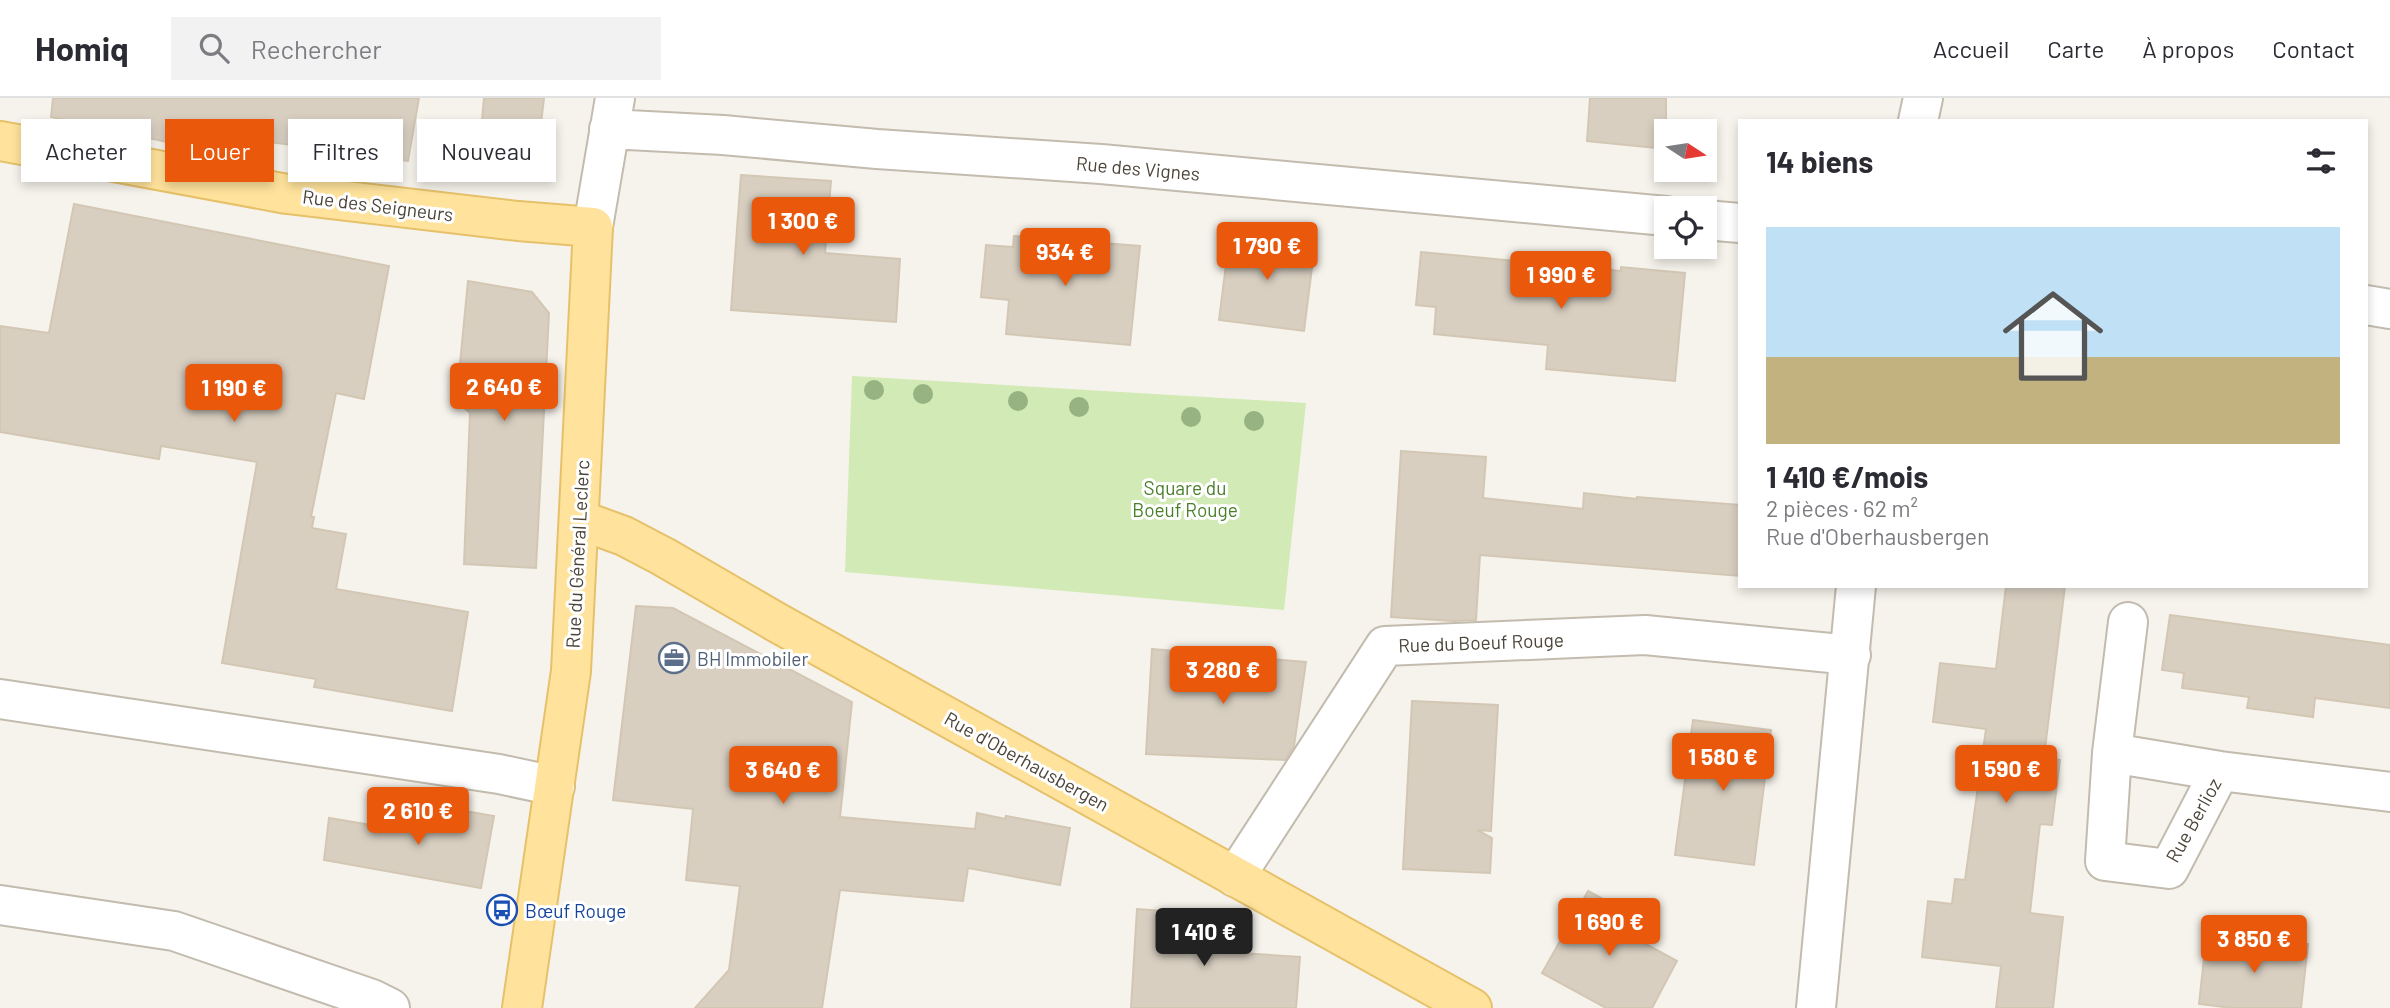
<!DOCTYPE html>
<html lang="fr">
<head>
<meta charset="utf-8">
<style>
  :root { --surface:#fff; --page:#f2f2f3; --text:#2b2b33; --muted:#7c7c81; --line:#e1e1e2; --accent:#ea580c }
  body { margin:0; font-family:Barlow,sans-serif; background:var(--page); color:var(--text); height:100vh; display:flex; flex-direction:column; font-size:26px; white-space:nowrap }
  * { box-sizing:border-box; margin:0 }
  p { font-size:23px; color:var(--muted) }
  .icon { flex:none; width:38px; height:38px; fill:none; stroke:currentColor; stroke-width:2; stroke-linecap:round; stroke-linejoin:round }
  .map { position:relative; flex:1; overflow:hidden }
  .panel { position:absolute; left:1738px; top:21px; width:630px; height:469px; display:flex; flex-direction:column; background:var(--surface); border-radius:0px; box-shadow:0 4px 10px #0003 }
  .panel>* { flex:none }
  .hud { position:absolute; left:21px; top:21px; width:665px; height:63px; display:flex; gap:14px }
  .needle { width:46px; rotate:102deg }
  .buttons { position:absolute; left:1654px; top:21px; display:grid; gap:14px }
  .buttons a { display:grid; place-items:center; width:63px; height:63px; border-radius:0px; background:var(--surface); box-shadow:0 4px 10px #0003; font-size:35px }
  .price { position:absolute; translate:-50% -60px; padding:0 16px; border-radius:7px; background:var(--accent); color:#fff; font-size:23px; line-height:46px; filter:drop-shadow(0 2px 4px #0008) }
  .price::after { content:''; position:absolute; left:50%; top:42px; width:21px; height:16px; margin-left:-10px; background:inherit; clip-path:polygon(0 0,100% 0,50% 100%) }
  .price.current { background:#222; color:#fff }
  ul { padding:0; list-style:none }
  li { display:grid; align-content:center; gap:14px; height:371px; padding:0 28px }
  li span { display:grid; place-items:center; height:217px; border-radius:0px; color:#555 }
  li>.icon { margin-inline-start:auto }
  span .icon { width:126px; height:126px; fill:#fffc; stroke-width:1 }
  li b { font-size:30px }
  h2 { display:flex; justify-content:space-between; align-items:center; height:84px; padding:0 28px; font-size:30px }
  .pill { padding:0 24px; border-radius:0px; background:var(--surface); box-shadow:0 4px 10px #0003; font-size:24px; line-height:63px }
  .pill.current { background:var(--accent); color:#fff }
  header { display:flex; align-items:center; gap:42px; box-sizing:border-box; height:98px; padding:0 35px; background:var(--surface); border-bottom:2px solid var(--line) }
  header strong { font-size:33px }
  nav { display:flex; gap:38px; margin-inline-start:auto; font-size:24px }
  .search { width:490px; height:63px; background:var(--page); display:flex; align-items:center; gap:18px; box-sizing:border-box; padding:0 24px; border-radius:0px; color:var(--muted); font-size:26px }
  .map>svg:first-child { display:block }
</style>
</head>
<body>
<header>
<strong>Homiq</strong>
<div class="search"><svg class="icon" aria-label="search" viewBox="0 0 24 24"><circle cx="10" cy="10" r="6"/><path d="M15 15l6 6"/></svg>Rechercher</div>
<nav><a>Accueil</a><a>Carte</a><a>À propos</a><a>Contact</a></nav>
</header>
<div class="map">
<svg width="2390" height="910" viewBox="0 0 2390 910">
  <rect width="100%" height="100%" fill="#f6f3ec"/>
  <!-- green -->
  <path fill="#d2eab5" d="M 852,278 L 1306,305 L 1284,512 L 845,474 Z"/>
  <!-- building -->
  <path fill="#d8cfc1" stroke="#d3c7b4" stroke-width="2" d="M 53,0 L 419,0 L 408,63 L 270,44 L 267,57 L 204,52 L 51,19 Z
    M 484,0 L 544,0 L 538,51 L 478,66 Z
    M 1590,0 L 1666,0 L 1666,51 L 1587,43 Z
    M 741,77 L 831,83 L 825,155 L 900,161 L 896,224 L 731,212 Z
    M 74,106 L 389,168 L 364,301 L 336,295 L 311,419 L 314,419 L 312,430 L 346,436 L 336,491 L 468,514 L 452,613 L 314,589 L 316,581 L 222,565 L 257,364 L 161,348 L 159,361 L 0,334 L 0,228 L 49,235 Z
    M 1230,135 L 1315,146 L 1304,233 L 1219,222 Z
    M 1014,138 L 1140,148 L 1130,247 L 1006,236 L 1009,202 L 981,199 L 986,147 L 1013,149 Z
    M 1421,154 L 1621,173 L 1621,169 L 1685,175 L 1675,283 L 1546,271 L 1548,247 L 1434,236 L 1436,209 L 1416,207 Z
    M 468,183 L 532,194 L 549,215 L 536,470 L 464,466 L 470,315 L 461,307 L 462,277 L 459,276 Z
    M 1401,353 L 1486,359 L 1483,400 L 1583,411 L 1584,395 L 1637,401 L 1637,399 L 1740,407 L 1740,478 L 1480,457 L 1476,522 L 1453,523 L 1391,519 Z
    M 2006,488 L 2065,488 L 2044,659 L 2060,662 L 2052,727 L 2040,726 L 2030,815 L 2063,819 L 2053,910 L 1996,910 L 2001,868 L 1922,859 L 1928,803 L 1952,806 L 1955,781 L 1965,782 L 1986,631 L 1933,624 L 1940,565 L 1996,571 Z
    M 636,508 L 673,510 L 852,604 L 840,719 L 975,731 L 977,715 L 1005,721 L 1006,718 L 1070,730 L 1060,787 L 968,770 L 963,803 L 840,792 L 822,910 L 695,910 L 729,872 L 740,788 L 686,782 L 693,711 L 613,702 Z
    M 2170,517 L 2390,547 L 2390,610 L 2315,600 L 2313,619 L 2247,610 L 2249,599 L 2182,590 L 2184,575 L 2162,572 Z
    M 1152,551 L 1306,564 L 1294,648 L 1285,662 L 1146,656 Z
    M 1412,603 L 1498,607 L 1491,733 L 1477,732 L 1492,740 L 1490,775 L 1403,771 Z
    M 1693,622 L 1771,632 L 1754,767 L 1675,757 Z
    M 431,707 L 494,718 L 481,790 L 324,762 L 329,720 L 425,736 Z
    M 1588,793 L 1651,827 L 1642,844 L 1677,863 L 1652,910 L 1606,910 L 1542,875 Z
    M 1137,811 L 1214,817 L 1211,853 L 1300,859 L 1296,910 L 1131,910 Z
    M 2259,840 L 2308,846 L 2301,910 L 2232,910 L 2199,906 L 2206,842 L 2259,848 Z"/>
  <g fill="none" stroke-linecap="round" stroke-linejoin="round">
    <!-- minor casing -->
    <g stroke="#c2bbae" stroke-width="42">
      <path id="minor" d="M 1918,23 L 1923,0
        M 609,31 L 723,37 L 877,51 L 1101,66 L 1666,118
        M 1704,122 L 1740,125
        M 593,129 L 615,0
        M 2366,207 L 2390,211
        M 0,601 L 499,676 L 555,688
        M 2112,655 L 2128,524
        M 2220,673 L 2169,771 L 2105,763 L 2112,655 L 2220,673 L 2390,694
        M 1235,779 L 1385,548 L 1645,537 L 1851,557
        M 0,807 L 174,833 L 372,901 L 390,910
        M 1816,910 L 1856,488"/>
    </g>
    <!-- major casing -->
    <g stroke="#e6c16a" stroke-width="42">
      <path id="major" d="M 0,43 L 287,96 L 518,123 L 593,129 L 571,573 L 522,910
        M 580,422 L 624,438 L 664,459 L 776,524 L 1472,910"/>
    </g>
    <!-- minor -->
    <use href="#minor" stroke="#fff" stroke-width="38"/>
    <!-- major -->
    <use href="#major" stroke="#ffe39c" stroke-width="38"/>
  </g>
  <!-- trees -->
  <g fill="#97b381">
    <circle cx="874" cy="292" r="10"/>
    <circle cx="923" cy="296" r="10"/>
    <circle cx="1018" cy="303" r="10"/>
    <circle cx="1079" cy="309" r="10"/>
    <circle cx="1191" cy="319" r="10"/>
    <circle cx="1254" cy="323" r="10"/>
  </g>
  <!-- icons -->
  <defs>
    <g id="office-ring" transform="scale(1.575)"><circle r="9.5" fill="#fff" stroke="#5c6f8a" stroke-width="1.5"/><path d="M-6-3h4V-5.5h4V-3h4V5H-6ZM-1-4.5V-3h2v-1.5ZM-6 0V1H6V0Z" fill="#5c6f8a"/></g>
    <g id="bus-ring" transform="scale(1.575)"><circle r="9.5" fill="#fff" stroke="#1a4fb4" stroke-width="1.5"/><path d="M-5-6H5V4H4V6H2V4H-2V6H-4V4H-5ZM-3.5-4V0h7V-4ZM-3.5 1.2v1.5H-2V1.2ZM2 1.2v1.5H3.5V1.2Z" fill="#1a4fb4"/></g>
  </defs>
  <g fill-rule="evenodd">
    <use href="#office-ring" x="674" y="560"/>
    <use href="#bus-ring" x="502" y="812"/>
  </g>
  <g text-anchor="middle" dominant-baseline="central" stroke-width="6" stroke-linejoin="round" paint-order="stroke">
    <!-- street labels -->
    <g font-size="19" fill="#4b4439" stroke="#fff">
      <text transform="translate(1138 70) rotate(5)">Rue des Vignes</text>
      <text transform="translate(378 107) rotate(7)">Rue des Seigneurs</text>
      <text transform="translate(577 456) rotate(-87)">Rue du Général Leclerc</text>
      <text transform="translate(1481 544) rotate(-2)">Rue du Boeuf Rouge</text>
      <text transform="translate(1027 663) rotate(29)">Rue d'Oberhausbergen</text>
      <text transform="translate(2193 722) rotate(-61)">Rue Berlioz</text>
    </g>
    <!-- park labels -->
    <g font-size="19" fill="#4a7f2a" stroke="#fff">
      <text x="1185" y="389">Square du<tspan x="1185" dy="22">Boeuf Rouge</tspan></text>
    </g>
    <!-- service labels -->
    <g font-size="19" fill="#4e5e75" stroke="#fff" text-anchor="start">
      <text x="697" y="560">BH Immobiler</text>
    </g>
    <!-- transit labels -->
    <g font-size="19" fill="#164399" stroke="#fff" text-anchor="start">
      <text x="525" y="812">Bœuf Rouge</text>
    </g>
  </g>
</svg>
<div class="buttons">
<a><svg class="needle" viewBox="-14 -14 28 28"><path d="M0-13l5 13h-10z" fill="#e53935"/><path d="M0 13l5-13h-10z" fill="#7c7c81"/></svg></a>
<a><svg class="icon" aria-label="locate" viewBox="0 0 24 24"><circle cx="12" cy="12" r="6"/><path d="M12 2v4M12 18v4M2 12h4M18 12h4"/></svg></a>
</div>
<b class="price" style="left:803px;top:159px">1 300 €</b>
<b class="price" style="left:1267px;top:184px">1 790 €</b>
<b class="price" style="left:1065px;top:190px">934 €</b>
<b class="price" style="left:1561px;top:213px">1 990 €</b>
<b class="price" style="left:504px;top:325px">2 640 €</b>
<b class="price" style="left:234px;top:326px">1 190 €</b>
<b class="price" style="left:1223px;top:608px">3 280 €</b>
<b class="price" style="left:1723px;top:695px">1 580 €</b>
<b class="price" style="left:2006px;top:707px">1 590 €</b>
<b class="price" style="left:783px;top:708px">3 640 €</b>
<b class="price" style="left:418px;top:749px">2 610 €</b>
<b class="price" style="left:1609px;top:860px">1 690 €</b>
<b class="price current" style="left:1204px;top:870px">1 410 €</b>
<b class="price" style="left:2254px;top:877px">3 850 €</b>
<div class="hud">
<a class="pill">Acheter</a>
<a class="pill current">Louer</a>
<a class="pill">Filtres</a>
<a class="pill">Nouveau</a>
</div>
<section class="panel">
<h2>14 biens<svg class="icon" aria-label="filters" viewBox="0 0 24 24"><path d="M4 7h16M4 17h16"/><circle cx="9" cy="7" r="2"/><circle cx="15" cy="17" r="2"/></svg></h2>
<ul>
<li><span style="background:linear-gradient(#bfe0f5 60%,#c2b280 0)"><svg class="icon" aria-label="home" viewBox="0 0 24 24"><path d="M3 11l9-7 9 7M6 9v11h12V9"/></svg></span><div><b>1 410 €/mois</b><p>2 pièces · 62 m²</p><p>Rue d'Oberhausbergen</p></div></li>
</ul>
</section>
</div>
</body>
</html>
